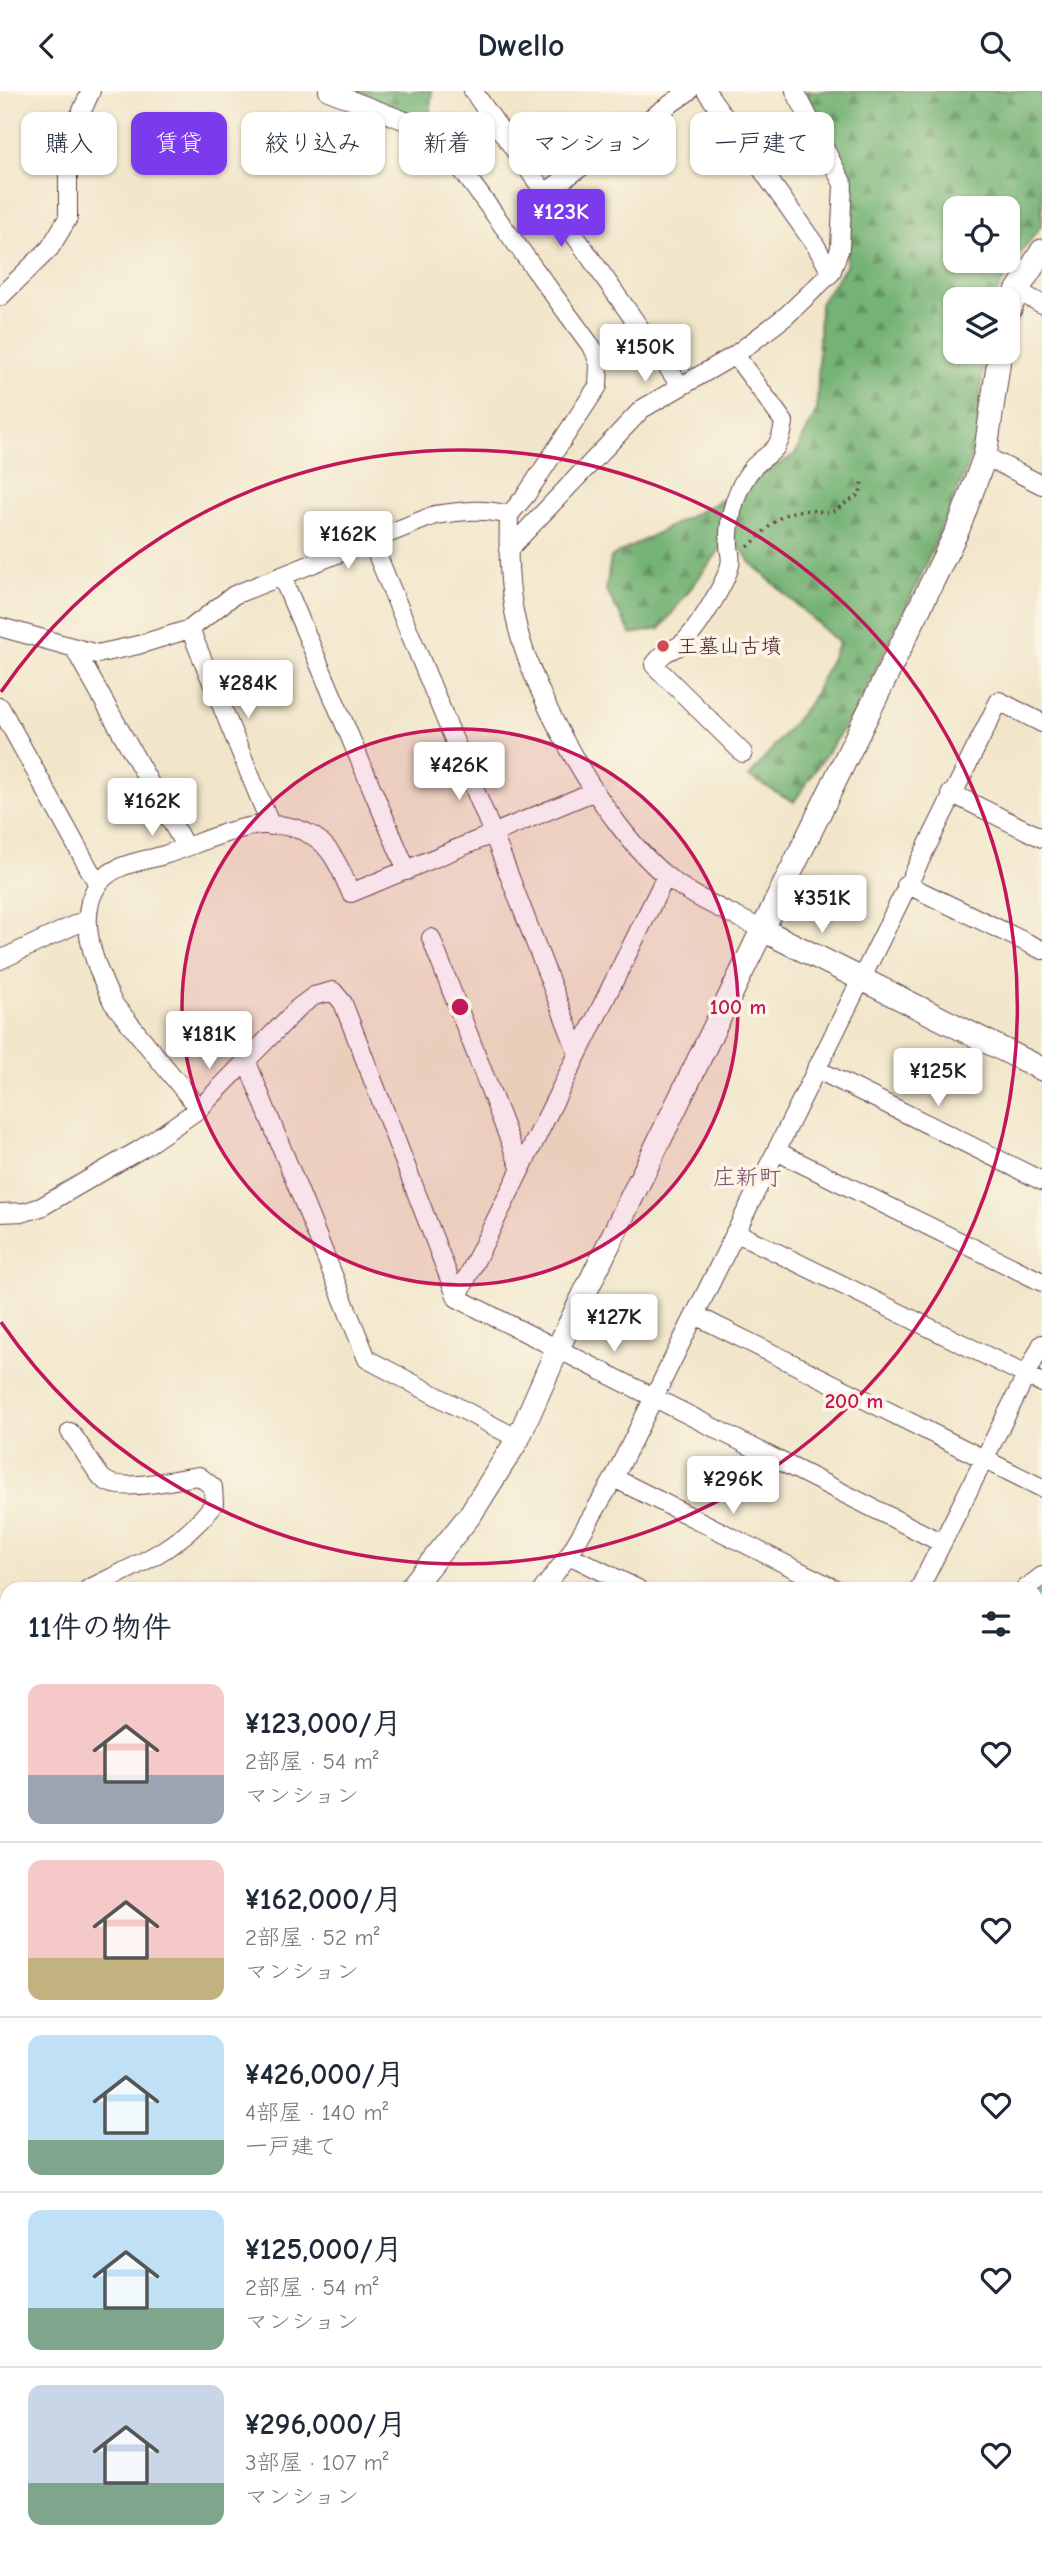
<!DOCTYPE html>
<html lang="ja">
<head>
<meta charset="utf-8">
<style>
  :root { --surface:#fff; --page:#f6f6f7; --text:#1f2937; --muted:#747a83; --line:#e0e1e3; --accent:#7c3aed }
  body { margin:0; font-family:"Comic Neue","Klee One",sans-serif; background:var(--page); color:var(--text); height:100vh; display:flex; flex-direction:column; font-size:26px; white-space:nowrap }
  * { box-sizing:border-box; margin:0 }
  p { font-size:23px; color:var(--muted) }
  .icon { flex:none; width:38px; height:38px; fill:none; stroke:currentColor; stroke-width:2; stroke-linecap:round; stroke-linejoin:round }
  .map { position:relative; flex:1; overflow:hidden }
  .side { position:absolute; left:0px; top:1491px; width:1043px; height:973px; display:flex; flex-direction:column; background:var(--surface); border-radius:21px 21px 0 0; box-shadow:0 2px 5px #0004 }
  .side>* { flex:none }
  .hud { position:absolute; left:21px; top:21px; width:1001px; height:63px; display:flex; gap:14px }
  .tools { position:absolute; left:943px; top:105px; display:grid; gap:14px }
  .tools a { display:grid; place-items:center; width:77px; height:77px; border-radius:14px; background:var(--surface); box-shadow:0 2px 5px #0004; font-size:35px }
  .price { position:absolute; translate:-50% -60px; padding:0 16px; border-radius:7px; background:#fff; color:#222; font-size:23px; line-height:46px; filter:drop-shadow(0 2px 4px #0008) }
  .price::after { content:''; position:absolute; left:50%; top:42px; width:21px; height:16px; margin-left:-10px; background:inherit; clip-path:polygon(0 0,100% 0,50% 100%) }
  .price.on { background:var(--accent); color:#fff }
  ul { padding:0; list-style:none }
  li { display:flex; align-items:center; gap:21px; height:175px; padding:0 28px }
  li+li { border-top:2px solid var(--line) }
  li span { display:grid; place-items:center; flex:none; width:196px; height:140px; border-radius:14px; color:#555 }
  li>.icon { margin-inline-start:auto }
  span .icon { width:84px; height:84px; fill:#fffc; stroke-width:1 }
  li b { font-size:30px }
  h2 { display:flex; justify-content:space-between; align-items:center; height:84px; padding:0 28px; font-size:30px }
  .pill { padding:0 24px; border-radius:14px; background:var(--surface); box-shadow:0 2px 5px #0004; font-size:24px; line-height:63px }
  .pill.on { background:var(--accent); color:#fff }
  header { display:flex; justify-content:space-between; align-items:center; height:91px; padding:0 28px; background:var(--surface); font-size:32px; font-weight:700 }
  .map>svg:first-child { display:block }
</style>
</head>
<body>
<header><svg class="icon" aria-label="back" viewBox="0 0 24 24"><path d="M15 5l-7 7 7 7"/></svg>Dwello<svg class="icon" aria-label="search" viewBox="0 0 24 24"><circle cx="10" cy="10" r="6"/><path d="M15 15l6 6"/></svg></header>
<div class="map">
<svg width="1042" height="2464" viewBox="0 0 1042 2464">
  <defs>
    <pattern id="forest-firs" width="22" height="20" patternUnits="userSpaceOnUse" patternTransform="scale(1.75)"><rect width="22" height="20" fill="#74b274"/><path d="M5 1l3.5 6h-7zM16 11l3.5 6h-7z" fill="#61905f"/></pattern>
  </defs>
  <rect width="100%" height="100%" fill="#fcf5e5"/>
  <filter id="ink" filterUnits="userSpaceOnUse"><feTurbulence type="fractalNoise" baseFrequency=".0143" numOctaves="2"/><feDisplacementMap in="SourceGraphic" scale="14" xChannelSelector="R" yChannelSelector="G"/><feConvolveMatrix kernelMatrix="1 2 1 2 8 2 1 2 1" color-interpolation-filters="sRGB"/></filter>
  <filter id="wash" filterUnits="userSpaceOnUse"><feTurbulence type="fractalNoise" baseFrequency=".00686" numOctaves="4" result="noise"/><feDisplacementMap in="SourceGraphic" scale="28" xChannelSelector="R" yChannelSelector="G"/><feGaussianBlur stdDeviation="1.57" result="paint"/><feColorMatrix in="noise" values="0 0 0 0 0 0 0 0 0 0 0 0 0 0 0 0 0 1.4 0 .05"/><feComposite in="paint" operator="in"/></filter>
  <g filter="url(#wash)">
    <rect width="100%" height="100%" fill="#f1e6ca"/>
    <!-- forest -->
    <path fill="url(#forest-firs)" stroke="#5f6850" stroke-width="2" fill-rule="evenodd" d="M 347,0 L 432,0 L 429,31 Z
      M 806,0 L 1042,0 L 1042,133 L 1007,181 L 994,208 L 956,208 L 956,261 L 984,261 L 976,356 L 920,487 L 856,618 L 794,711 L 749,686 L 811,610 L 839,552 L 753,474 L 739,455 L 722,456 L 660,538 L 631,543 L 606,499 L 611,466 L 727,406 L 795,363 L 817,319 L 820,212 L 846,175 L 850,99 ZM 956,117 L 1008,117 L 1008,170 L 956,170 Z"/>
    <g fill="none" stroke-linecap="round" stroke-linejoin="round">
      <!-- stream -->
      <path stroke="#61bddf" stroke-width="5" d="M 1036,1505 L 1042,1501
        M 0,1743 L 7,1743
        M 637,2464 L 643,2457"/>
    </g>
  </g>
  <g filter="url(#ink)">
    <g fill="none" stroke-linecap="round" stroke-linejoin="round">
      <!-- minor casing -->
      <g stroke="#633d43" stroke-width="20">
        <path id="minor" d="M 328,0 L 434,41 L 594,259 L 599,273 L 598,295 L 526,404 L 509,424 C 508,460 508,495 516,530 C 532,605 606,736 665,784 C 693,807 731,822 763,839
          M 473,0 L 680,294
          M 706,0 L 816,155 L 831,182
          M 546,101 L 689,0
          M 1017,200 L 1042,213
          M 0,206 L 50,157 L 68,127 L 68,50 L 91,0
          M 735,264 L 784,331 C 779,370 762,359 746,386 C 734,405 728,430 729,453 C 729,460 732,467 730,474 C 725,493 698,538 683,552 C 671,562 668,555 654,574 L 743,662
          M 985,365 L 1042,394
          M 371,449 L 494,745 L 577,960
          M 508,459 L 642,318 L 735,264 L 786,225 L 831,182 L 840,157 L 843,93 L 795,0
          M 282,486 L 407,780
          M 0,536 L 97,563 L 138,554 L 190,538 L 234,504 L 435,424 C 461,420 483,417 509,424
          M 190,538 L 271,735
          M 74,557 L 185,755
          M 0,616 L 98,794
          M 951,702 L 1042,747
          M 906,793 L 1042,859
          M 431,847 L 520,1076
          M 0,869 L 87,828
          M 246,969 L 367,1268 L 518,1348
          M 816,978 L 1042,1090
          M 199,1018 L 113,912 C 97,879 75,829 97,795 C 112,772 142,771 164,764 C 210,750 265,716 313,745 C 333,757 342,782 351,802 L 595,700
          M 776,1060 L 1042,1191
          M 0,1122 L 25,1121 L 41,1116 L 141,1058 L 199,1018 L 299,916 L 314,905 L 333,900 L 343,912 L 457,1207 L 942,1452
          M 735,1141 L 1042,1292
          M 457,1207 L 666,785
          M 695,1224 L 1042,1397
          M 70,1341 C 82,1355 90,1373 102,1387 C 118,1404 177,1387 199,1385 L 213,1396 L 214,1413 C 181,1457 137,1474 88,1498
          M 614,1387 L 835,1498
          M 569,1464 L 638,1498
          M 543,1498 L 569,1464 L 614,1387 L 999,610 L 1042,632
          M 919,1498 L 1042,1253
          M 1025,1498 L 1042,1485
          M 0,1544 L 7,1543
          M 0,1587 L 7,1587
          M 0,1719 L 7,1719
          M 1036,2025 L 1042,2029
          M 0,2068 L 3,2048 L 7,2046
          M 1029,2457 L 1036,2464
          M 63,2464 L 65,2457"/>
      </g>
      <!-- tertiary casing -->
      <g stroke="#633d43" stroke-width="25">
        <path id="tertiary" d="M 1008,223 L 1017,200 L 1042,160
          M 763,839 L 1042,978
          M 410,1498 L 470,1424 L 518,1348 L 558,1257 L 958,438 L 985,365 L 1000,261"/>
      </g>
      <!-- primary casing -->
      <g stroke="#633d43" stroke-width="31">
        <path id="primary" d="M 1036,1918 L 1042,1912
          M 438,2464 L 446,2457"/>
      </g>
      <!-- path -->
      <path stroke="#633d43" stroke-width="3.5" stroke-dasharray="2 5" stroke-linecap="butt" d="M 748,456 C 781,425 784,414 831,422 L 860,403 L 863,387"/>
      <!-- minor -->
      <use href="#minor" stroke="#fff" stroke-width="18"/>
      <!-- tertiary -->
      <use href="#tertiary" stroke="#fff" stroke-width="23"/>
      <!-- primary -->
      <use href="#primary" stroke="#fff" stroke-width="28"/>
    </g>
  </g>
  <!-- distance rings -->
  <circle cx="460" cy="916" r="278" fill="#c2185b" fill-opacity=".12"/>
  <g fill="none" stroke="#c2185b" stroke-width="3.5">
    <circle cx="460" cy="916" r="278"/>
    <path d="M1 601A557 557 0 1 1 1 1231"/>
  </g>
  <!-- markers -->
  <circle fill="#d1495b" stroke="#fcf5e5" stroke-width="2.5" cx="663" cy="555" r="7"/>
  <g text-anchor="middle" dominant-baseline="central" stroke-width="7" stroke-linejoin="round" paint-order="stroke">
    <!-- poi labels -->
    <g font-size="21" fill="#4a1f2b" stroke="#fcf5e5" text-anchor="start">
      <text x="677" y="555">王墓山古墳</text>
    </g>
    <!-- neighbourhood labels -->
    <g font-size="23" fill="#7a5070" stroke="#fcf5e5">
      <text x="747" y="1086">庄新町</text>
    </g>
  </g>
  <circle cx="460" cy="916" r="10" fill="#c2185b" stroke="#fcf5e5" stroke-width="3.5"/>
  <g font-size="21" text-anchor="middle" font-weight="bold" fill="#c2185b" stroke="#fcf5e5" stroke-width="7" stroke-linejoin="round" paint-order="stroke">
    <text x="738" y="923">100 m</text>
    <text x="854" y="1317">200 m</text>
  </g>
</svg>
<div class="tools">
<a><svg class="icon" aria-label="locate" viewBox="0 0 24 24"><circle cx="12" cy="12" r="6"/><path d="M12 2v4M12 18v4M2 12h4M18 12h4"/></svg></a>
<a><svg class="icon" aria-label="layers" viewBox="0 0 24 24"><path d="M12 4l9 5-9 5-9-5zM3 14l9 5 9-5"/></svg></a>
</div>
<b class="price on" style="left:561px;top:158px">¥123K</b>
<b class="price" style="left:645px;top:293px">¥150K</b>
<b class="price" style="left:348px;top:480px">¥162K</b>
<b class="price" style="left:248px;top:629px">¥284K</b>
<b class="price" style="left:459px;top:711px">¥426K</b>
<b class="price" style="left:152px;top:747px">¥162K</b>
<b class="price" style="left:822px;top:844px">¥351K</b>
<b class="price" style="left:209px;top:980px">¥181K</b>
<b class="price" style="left:938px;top:1017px">¥125K</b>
<b class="price" style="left:614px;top:1263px">¥127K</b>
<b class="price" style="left:733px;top:1425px">¥296K</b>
<div class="hud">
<a class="pill">購入</a>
<a class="pill on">賃貸</a>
<a class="pill">絞り込み</a>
<a class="pill">新着</a>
<a class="pill">マンション</a>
<a class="pill">一戸建て</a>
</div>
<section class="side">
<h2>11件の物件<svg class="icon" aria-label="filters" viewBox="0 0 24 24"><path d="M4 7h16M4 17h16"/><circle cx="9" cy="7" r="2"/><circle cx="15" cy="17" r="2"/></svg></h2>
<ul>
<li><span style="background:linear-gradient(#f6c9c9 65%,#9aa5b1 0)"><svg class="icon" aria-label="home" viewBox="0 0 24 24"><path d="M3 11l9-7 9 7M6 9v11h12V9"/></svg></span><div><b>¥123,000/月</b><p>2部屋 · 54 m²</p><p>マンション</p></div><svg class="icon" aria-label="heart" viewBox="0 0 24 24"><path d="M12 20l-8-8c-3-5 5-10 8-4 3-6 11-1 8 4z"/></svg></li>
<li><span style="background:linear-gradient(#f6c9c9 70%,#c2b280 0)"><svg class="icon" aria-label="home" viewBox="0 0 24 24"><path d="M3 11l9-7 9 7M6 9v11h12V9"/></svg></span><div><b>¥162,000/月</b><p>2部屋 · 52 m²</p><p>マンション</p></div><svg class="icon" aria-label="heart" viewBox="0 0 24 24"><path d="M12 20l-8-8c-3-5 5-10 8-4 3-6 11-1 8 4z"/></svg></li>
<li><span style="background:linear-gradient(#bfe0f5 75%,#7fa58c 0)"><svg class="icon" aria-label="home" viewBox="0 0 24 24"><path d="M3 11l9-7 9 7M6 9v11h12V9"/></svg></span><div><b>¥426,000/月</b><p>4部屋 · 140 m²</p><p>一戸建て</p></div><svg class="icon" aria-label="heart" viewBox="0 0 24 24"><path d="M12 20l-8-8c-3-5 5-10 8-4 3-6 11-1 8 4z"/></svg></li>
<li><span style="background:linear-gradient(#bfe0f5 70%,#7fa58c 0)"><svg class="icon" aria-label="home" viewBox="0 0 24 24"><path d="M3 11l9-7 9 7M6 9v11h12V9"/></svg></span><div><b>¥125,000/月</b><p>2部屋 · 54 m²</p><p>マンション</p></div><svg class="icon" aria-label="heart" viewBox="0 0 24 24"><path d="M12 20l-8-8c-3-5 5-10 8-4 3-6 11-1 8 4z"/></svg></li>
<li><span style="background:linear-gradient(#c9d6e8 70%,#7fa58c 0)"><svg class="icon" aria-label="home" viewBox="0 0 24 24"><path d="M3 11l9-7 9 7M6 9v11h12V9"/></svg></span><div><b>¥296,000/月</b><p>3部屋 · 107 m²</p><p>マンション</p></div><svg class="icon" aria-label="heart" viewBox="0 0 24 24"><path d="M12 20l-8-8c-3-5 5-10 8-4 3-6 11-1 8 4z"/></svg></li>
</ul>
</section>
</div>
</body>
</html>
